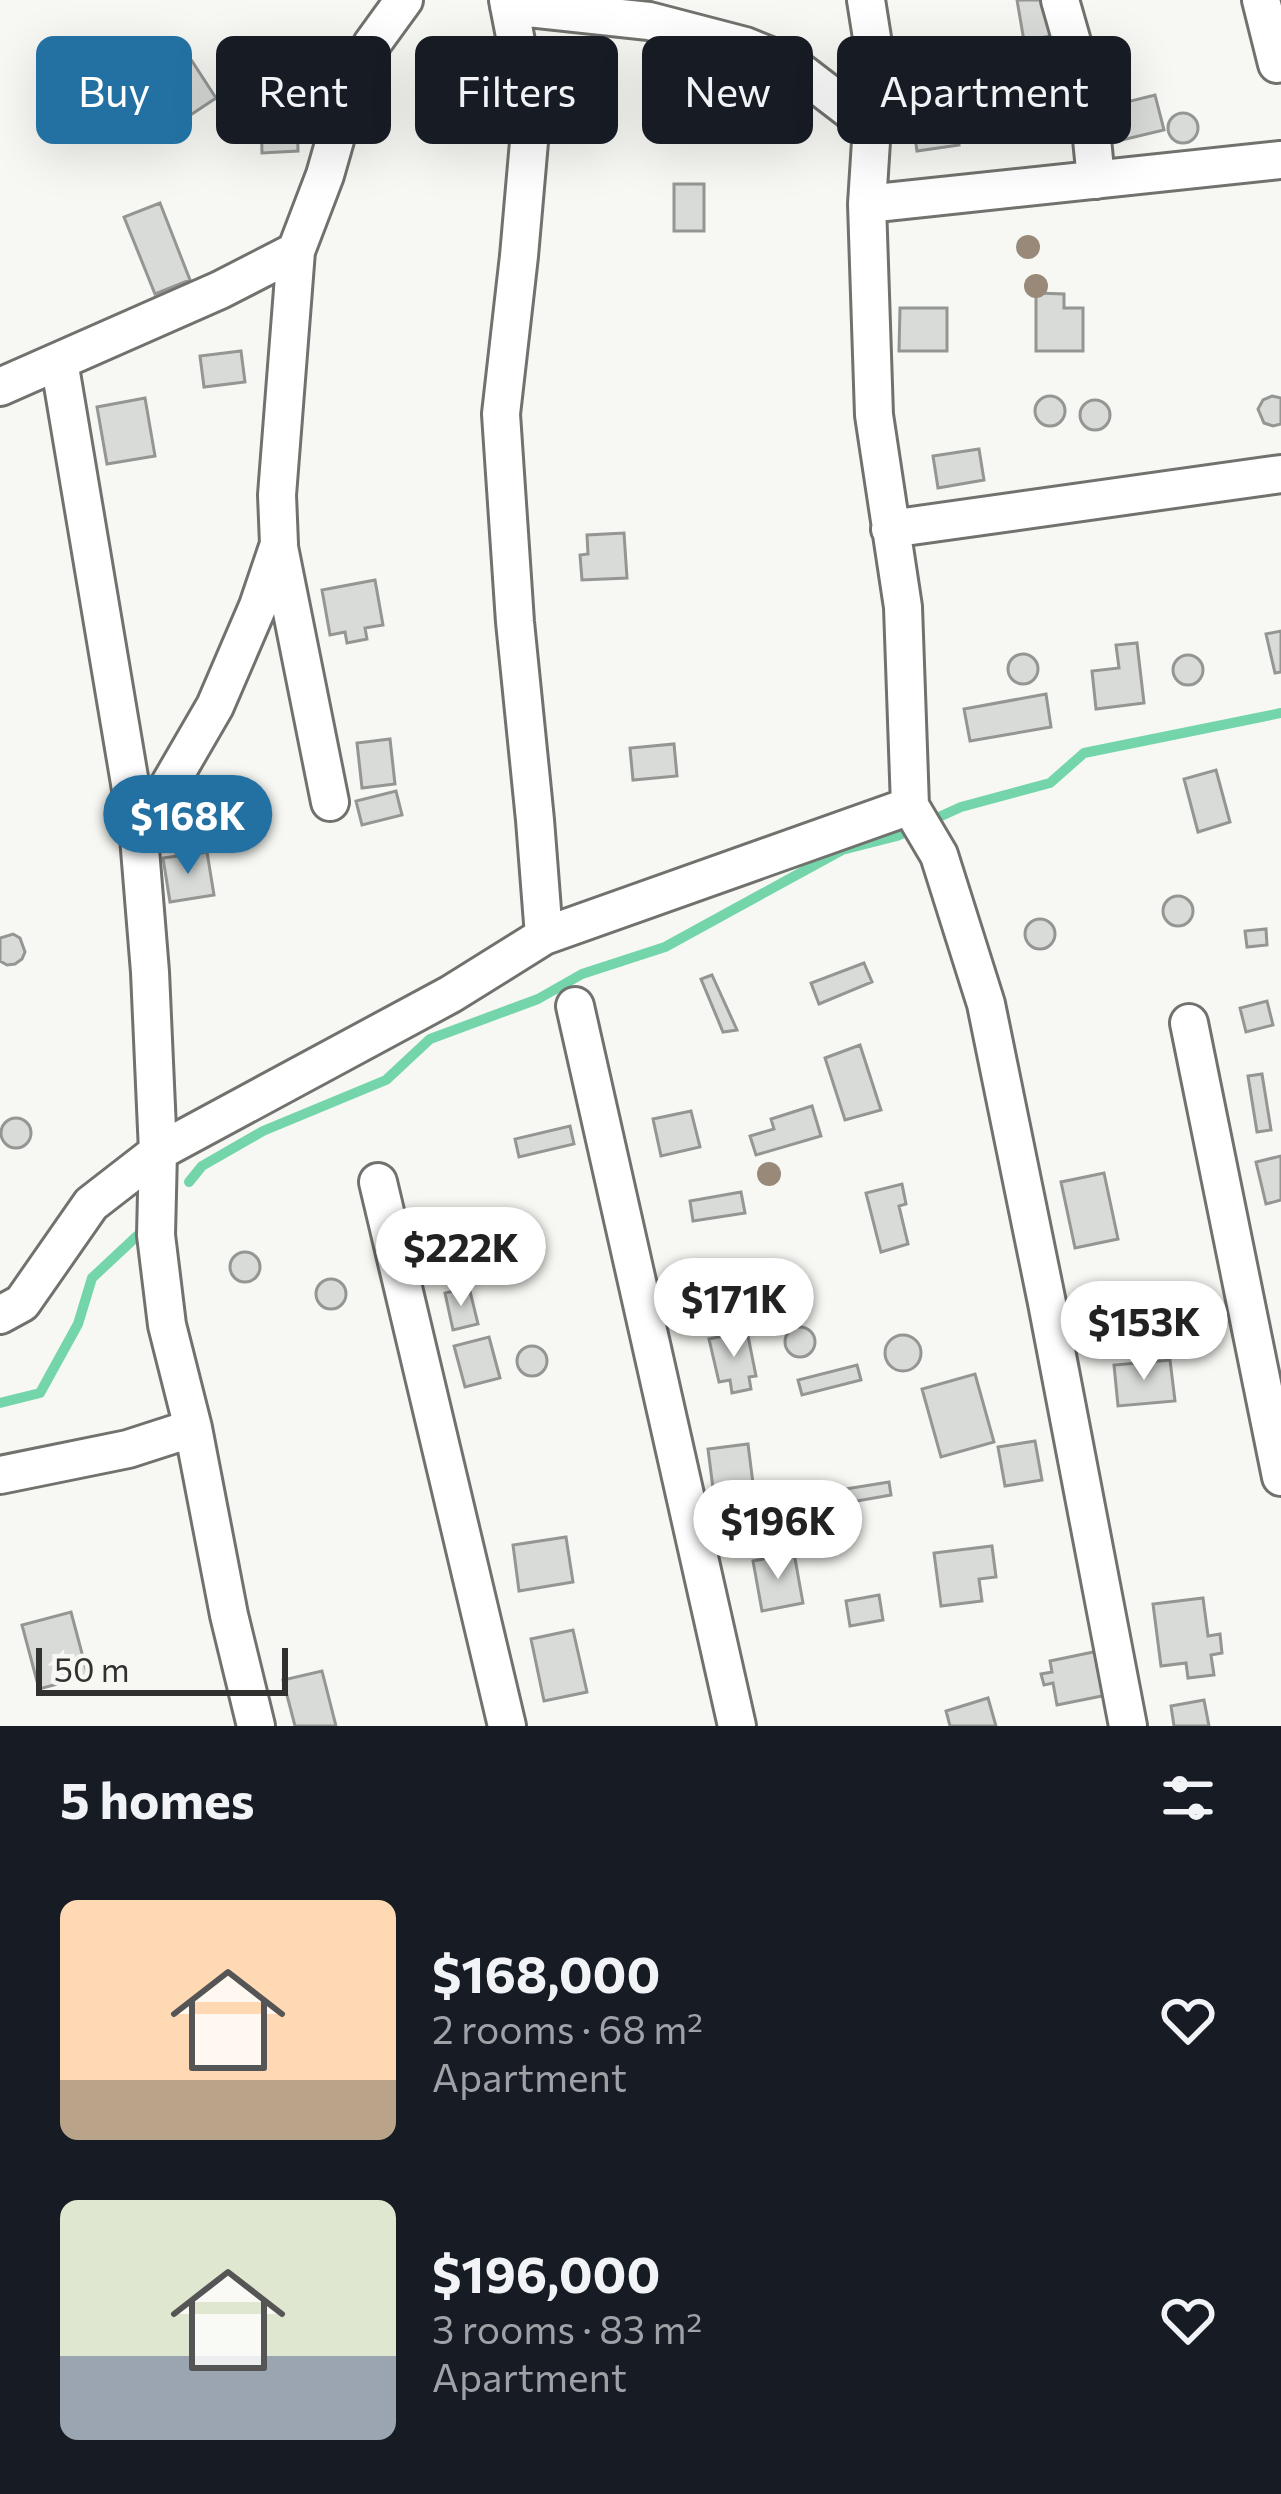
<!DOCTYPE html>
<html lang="en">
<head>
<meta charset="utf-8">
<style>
  :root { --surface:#171b24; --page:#20242c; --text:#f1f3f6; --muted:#9ea1a6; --accent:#2371a3 }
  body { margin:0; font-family:Commissioner,sans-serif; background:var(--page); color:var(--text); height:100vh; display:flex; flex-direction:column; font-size:45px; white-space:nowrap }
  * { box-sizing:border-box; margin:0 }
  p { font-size:39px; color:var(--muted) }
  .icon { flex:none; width:66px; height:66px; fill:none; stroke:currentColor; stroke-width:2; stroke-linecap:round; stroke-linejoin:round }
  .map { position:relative; height:1726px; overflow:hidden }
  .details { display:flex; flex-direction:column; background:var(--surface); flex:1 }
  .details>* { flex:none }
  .banner { position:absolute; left:36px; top:36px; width:1209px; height:108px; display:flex; gap:24px }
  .scale { position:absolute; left:36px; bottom:30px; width:252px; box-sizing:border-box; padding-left:12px; border:6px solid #313130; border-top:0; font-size:33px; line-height:42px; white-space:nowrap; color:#313130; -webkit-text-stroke:9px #f7f8f3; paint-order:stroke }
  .price { position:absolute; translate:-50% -102px; padding:0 27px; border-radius:42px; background:#fff; color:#222; font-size:39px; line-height:78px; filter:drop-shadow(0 3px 6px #0008) }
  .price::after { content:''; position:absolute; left:50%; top:72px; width:36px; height:27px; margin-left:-18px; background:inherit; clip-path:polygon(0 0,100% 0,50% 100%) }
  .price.selected { background:var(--accent); color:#fff }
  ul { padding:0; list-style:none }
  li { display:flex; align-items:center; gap:36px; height:300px; padding:0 60px }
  li span { display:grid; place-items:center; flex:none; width:336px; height:240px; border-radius:18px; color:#555 }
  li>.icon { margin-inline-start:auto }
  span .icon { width:144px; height:144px; fill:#fffc; stroke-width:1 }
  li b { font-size:51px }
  h2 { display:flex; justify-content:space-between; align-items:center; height:144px; padding:0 60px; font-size:51px }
  .pill { padding:0 42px; border-radius:18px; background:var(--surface); box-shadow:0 12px 48px #0002; font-size:42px; line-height:108px }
  .pill.selected { background:var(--accent); color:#fff }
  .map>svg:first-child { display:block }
</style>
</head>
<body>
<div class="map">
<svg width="1281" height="1726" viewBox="0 0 1281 1726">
  <rect width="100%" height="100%" fill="#f7f8f3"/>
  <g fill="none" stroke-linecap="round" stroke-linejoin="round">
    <!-- stream -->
    <path stroke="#74d5aa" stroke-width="10" d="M 189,1182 L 202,1166 L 263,1131 L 386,1080 L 430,1039 L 538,999 L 582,974 L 665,947 L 842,850 L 897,836 L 961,807 L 1050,783 L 1084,753 L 1281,713
      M 0,1403 L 40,1393 L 78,1324 L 92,1278 L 137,1236"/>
  </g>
  <!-- building -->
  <path fill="#d8dbd7" stroke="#939692" stroke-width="3" d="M 1017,0 L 1045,0 L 1051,36 L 1024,41 Z
    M 1056,39 L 1077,122 L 1040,131 L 1020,48 Z
    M 192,61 L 216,98 L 174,126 L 149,89 Z
    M 951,91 L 959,145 L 917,151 L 909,97 Z
    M 1155,95 L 1164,130 L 1118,141 L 1110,106 Z
    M 297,107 L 298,151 L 262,153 L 261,108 Z
    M1168 128a15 15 0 1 1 30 0a15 15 0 1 1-30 0Z
    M 674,184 L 704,184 L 704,231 L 674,231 Z
    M 160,203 L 190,280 L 155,294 L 124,217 Z
    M 1036,293 L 1064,294 L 1064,308 L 1083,308 L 1083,351 L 1036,351 Z
    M 900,308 L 947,308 L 947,351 L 899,351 Z
    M 241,351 L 245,382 L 204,387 L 200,356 Z
    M1035 411a15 15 0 1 1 30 0a15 15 0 1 1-30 0Z
    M 1272,396 L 1281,398 L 1281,424 L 1273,426 L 1264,423 L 1258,409 L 1263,400 Z
    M 145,398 L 155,456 L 107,464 L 97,407 Z
    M1080 415a15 15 0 1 1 30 0a15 15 0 1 1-30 0Z
    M 979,449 L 984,480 L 938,488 L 933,456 Z
    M 624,533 L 627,578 L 582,580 L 580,555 L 588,554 L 587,535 Z
    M 375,580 L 383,625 L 365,628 L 367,639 L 347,643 L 345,632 L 330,635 L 322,590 Z
    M 1281,631 L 1281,672 L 1275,673 L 1266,634 Z
    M 1137,643 L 1144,703 L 1096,709 L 1092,671 L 1119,668 L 1116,645 Z
    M1008 669a15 15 0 1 1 30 0a15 15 0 1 1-30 0Z
    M1173 670a15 15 0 1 1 30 0a15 15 0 1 1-30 0Z
    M 1046,694 L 1051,727 L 970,741 L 964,709 Z
    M 390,739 L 395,784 L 362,788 L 357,743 Z
    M 674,744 L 677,776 L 633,780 L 630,748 Z
    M 1216,770 L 1230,822 L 1198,832 L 1184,779 Z
    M 396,791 L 402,815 L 362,825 L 356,801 Z
    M 207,852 L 214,895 L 170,902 L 163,858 Z
    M1163 911a15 15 0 1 1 30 0a15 15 0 1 1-30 0Z
    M1025 934a15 15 0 1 1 30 0a15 15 0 1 1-30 0Z
    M 1266,929 L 1267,945 L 1247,947 L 1245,931 Z
    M 13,934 L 20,938 L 25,952 L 22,959 L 15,964 L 7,965 L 0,961 L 0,938 Z
    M 864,963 L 872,982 L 819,1004 L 811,983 Z
    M 712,975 L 737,1030 L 723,1032 L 701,979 Z
    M 1267,1001 L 1273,1025 L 1246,1032 L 1240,1008 Z
    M 860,1045 L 881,1110 L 845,1120 L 825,1058 Z
    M 1262,1074 L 1271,1130 L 1257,1132 L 1248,1076 Z
    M 812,1106 L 821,1136 L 756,1155 L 750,1136 L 774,1129 L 771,1119 Z
    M 691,1111 L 700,1147 L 661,1156 L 653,1119 Z
    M1 1133a15 15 0 1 1 30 0a15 15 0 1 1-30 0Z
    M 570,1126 L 574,1144 L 519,1157 L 515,1139 Z
    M 1281,1156 L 1281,1200 L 1266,1204 L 1256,1162 Z
    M 1104,1173 L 1118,1239 L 1075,1248 L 1061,1182 Z
    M 902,1184 L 906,1204 L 899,1206 L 908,1244 L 881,1252 L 866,1193 Z
    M 741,1192 L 745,1213 L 693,1221 L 690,1201 Z
    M230 1267a15 15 0 1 1 30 0a15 15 0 1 1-30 0Z
    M 732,1262 L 741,1305 L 703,1313 L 699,1293 L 683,1296 L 679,1275 Z
    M316 1294a15 15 0 1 1 30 0a15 15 0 1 1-30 0Z
    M 469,1287 L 478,1324 L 453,1330 L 445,1293 Z
    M1097 1335a14 14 0 1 1 28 0a14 14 0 1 1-28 0Z
    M785 1342a15 15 0 1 1 30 0a15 15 0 1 1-30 0Z
    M 747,1331 L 756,1376 L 749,1377 L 751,1389 L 732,1393 L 730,1380 L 719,1382 L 709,1339 Z
    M885 1353a18 18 0 1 1 36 0a18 18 0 1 1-36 0Z
    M 489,1337 L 500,1378 L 465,1387 L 454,1346 Z
    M517 1361a15 15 0 1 1 30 0a15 15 0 1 1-30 0Z
    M 1170,1360 L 1175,1401 L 1118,1406 L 1114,1365 Z
    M 857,1365 L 861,1380 L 802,1395 L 798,1380 Z
    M 975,1374 L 994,1442 L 941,1457 L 922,1389 Z
    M 1035,1441 L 1042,1480 L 1005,1486 L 998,1447 Z
    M 748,1444 L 756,1507 L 716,1512 L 708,1449 Z
    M 889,1482 L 891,1495 L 823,1507 L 821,1493 Z
    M 566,1537 L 573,1582 L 519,1591 L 513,1545 Z
    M 992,1546 L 996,1577 L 979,1579 L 982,1601 L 941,1606 L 934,1553 Z
    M 794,1553 L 803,1603 L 762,1611 L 753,1561 Z
    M 879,1595 L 883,1620 L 850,1626 L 846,1601 Z
    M 1203,1598 L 1208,1636 L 1220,1634 L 1222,1653 L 1211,1655 L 1214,1675 L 1188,1678 L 1186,1663 L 1161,1666 L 1153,1604 Z
    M 71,1612 L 88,1676 L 39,1689 L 22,1625 Z
    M 573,1630 L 587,1692 L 544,1701 L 531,1639 Z
    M 1098,1651 L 1107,1695 L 1057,1705 L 1053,1683 L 1044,1685 L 1041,1674 L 1052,1672 L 1050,1661 Z
    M 322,1671 L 336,1726 L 295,1726 L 283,1680 Z
    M 988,1698 L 996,1726 L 950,1726 L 946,1711 Z
    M 1204,1700 L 1209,1726 L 1174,1726 L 1171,1706 Z"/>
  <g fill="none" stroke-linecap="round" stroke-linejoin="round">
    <!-- minor casing -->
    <g stroke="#71726e" stroke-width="42">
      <path id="minor" d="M 508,0 L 531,119 L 519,256 L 501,414 L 515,622 L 535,820 L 544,936
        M 866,0 L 876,63 L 867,204 L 874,415 L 903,607 L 910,806 L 939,855 L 986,1004 L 1047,1303 L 1128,1726
        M 1060,0 L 1088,98 L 1096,180
        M 1261,0 L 1277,64
        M 509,6 L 649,21 L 745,46 L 790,64 L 872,127
        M 867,204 L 1281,160
        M 59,361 L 139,837 L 150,972 L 158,1152 L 156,1235 L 167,1325 L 193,1428 L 229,1615 L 256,1726
        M 0,387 L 220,290 L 296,251
        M 890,529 L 1281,474
        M 279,547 L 330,802
        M 139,837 L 215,706 L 258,606 L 279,544 L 277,495 L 296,251 L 325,175 L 347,98 L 372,44 L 404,0
        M 575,1006 L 737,1726
        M 1189,1023 L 1281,1477
        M 378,1182 L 507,1726
        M 0,1315 L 22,1303 L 91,1204 L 158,1152 L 451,994 L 544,936 L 910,806
        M 0,1475 L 128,1449 L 193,1428"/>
    </g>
    <!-- minor -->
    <use href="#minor" stroke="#fff" stroke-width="36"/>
  </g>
  <!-- trees -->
  <g fill="#998979">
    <circle cx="1028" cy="247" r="12"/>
    <circle cx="1036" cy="286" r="12"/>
    <circle cx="769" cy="1174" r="12"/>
  </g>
</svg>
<div class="scale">50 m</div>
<b class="price selected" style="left:188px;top:877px">$168K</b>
<b class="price" style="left:461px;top:1309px">$222K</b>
<b class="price" style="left:734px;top:1360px">$171K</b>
<b class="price" style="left:1144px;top:1383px">$153K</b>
<b class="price" style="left:778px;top:1582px">$196K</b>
<div class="banner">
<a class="pill selected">Buy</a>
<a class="pill">Rent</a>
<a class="pill">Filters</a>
<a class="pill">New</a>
<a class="pill">Apartment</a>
</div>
</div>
<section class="details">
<h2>5 homes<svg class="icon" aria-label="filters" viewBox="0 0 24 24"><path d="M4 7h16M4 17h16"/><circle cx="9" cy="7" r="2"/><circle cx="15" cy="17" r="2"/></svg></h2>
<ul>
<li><span style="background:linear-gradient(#ffd9b3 75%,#b9a48a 0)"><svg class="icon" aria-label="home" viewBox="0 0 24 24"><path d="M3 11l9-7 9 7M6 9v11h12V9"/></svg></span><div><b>$168,000</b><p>2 rooms · 68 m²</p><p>Apartment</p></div><svg class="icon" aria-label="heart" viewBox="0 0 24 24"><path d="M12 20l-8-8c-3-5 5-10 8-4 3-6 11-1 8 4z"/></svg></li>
<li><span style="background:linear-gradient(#dfe7d0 65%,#9aa5b1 0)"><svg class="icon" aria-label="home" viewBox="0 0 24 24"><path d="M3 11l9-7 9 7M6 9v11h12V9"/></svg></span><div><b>$196,000</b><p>3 rooms · 83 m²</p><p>Apartment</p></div><svg class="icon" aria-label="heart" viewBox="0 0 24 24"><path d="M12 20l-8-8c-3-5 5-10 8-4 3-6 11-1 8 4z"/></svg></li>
</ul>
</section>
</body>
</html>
